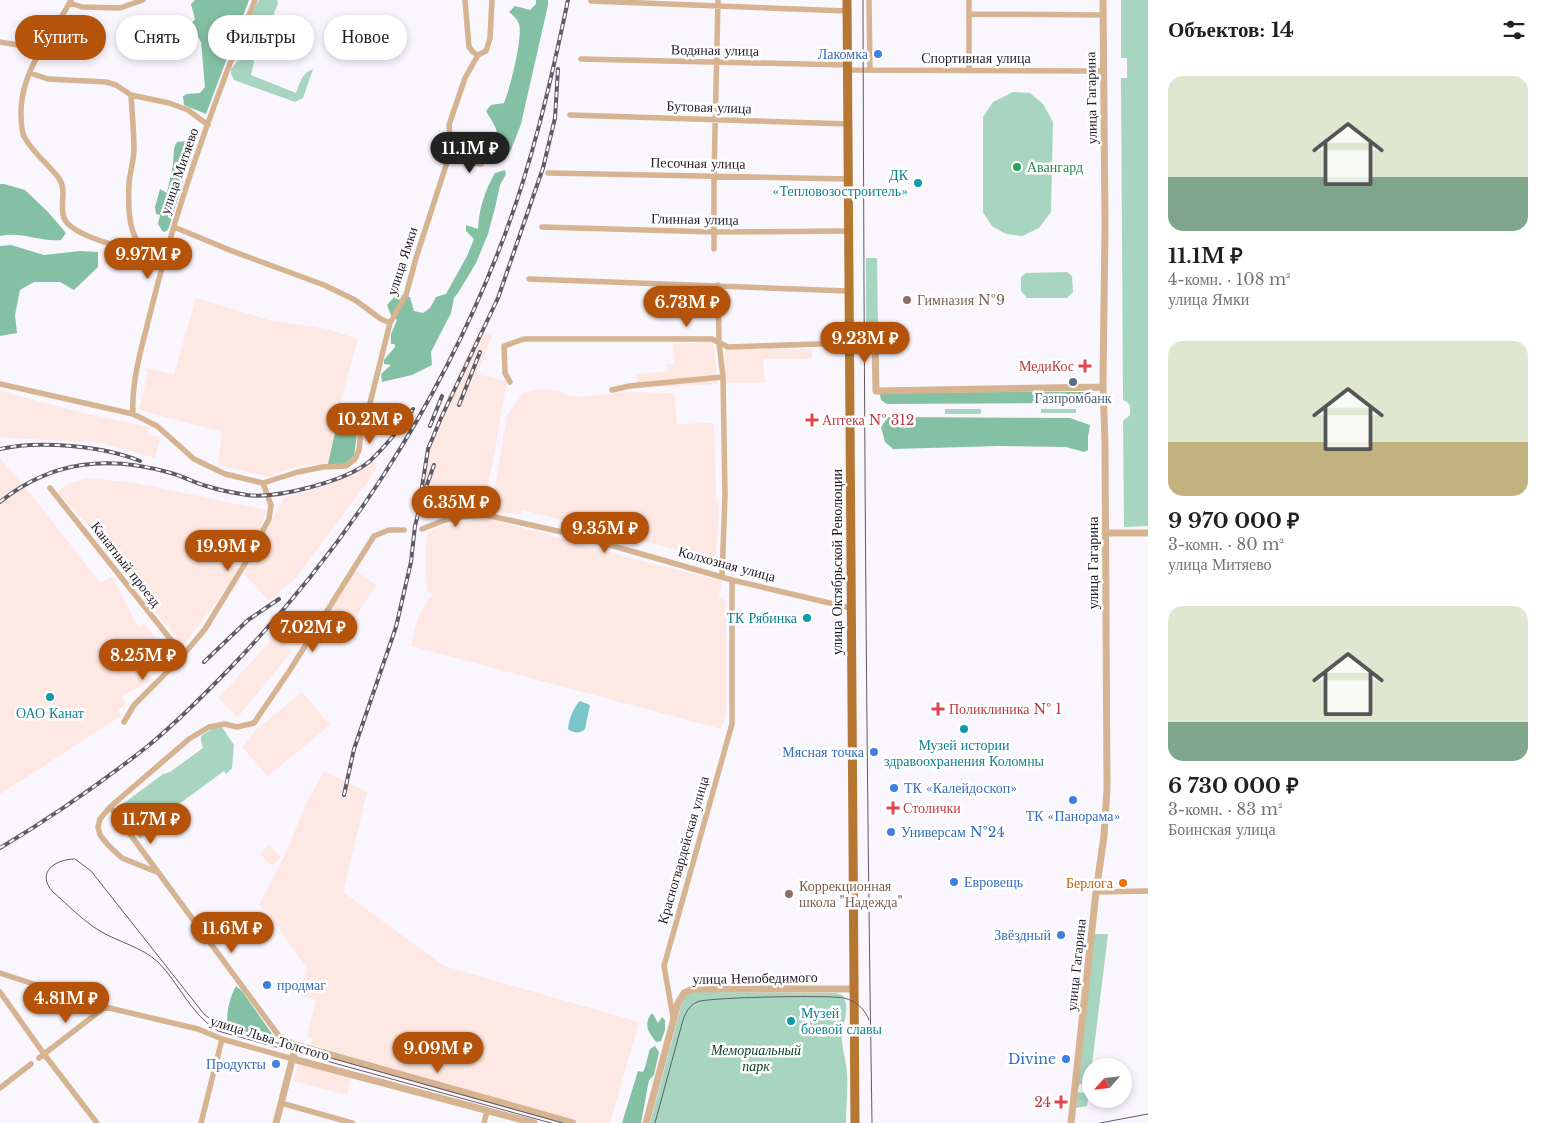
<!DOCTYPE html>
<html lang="ru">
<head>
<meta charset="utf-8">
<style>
  :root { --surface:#fff; --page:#f6f6f6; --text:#202124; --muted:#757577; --accent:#b45309 }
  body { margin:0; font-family:"Libre Baskerville",serif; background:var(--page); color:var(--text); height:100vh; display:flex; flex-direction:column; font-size:19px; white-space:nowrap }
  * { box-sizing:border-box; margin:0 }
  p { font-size:16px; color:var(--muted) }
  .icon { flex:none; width:28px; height:28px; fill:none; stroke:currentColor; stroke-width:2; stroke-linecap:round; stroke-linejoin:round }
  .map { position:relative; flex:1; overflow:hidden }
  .side { display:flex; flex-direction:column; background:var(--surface); width:400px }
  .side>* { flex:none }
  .top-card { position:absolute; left:15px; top:15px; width:475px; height:45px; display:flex; gap:10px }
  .needle { width:32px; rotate:243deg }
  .buttons { position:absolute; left:1082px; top:1058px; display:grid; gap:10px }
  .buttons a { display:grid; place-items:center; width:50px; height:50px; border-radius:50%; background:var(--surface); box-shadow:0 2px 8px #0003; font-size:25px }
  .price { position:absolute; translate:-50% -42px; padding:0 11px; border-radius:18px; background:var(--accent); color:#fff; font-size:16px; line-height:32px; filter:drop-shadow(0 1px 2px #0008) }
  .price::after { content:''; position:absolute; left:50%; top:30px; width:15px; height:11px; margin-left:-8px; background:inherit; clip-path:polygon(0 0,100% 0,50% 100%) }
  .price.on { background:#222; color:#fff }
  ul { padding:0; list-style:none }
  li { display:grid; align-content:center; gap:10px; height:265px; padding:0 20px }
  li span { display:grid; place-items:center; height:155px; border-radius:15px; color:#555 }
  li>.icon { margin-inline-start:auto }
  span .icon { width:90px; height:90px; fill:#fffc; stroke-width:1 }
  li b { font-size:21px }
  h2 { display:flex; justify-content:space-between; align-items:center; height:60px; padding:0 20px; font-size:21px }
  .pill { padding:0 18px; border-radius:22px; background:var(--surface); box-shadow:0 2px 8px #0003; font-size:18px; line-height:45px }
  .pill.on { background:var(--accent); color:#fff }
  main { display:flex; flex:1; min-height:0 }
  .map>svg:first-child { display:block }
</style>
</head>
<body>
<main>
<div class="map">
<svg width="1148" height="1123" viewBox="0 0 1148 1123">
  <rect width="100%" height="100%" fill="#f9f6fd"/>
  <!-- industrial -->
  <path fill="#fde8e3" d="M 196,298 L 269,320 L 327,329 L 358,339 L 335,421 L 336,428 L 328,464 L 301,466 L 278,472 L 270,477 L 218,465 L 222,432 L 139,410 L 148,373 L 145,368 L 174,374 Z
    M 479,330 L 492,336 L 477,374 L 507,381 L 492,466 L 484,501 L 477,511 L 461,508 L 452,511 L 426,506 L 430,478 L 424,476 L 437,419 Z
    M 713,342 L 718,384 L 638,388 L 637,374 L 668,371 L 667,364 L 675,363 L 673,344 Z
    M 727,349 L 812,349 L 812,359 L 763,359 L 765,383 L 725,383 L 723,359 Z
    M 544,389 L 562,392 L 566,395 L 583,397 L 625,392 L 674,393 L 677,424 L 714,423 L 716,496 L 719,508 L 716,560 L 527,511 L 522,510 L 521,514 L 491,512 L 507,415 L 523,393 Z
    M 0,391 L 84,413 L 149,427 L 147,435 L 160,437 L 155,458 L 102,443 L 86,440 L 79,442 L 0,437 Z
    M 0,458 L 42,508 L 100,583 L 112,577 L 139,628 L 144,624 L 172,656 L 164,664 L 165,668 L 151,676 L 153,679 L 122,696 L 126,705 L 118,710 L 121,716 L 0,794 Z
    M 372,462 L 377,466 L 368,481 L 296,578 L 269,601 L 244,573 L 284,498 L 329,485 Z
    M 88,478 L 135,483 L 266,510 L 259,533 L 236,572 L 212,608 L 184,644 L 178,639 L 157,614 L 111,550 L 106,552 L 104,548 L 105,546 L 97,535 L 57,492 L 69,483 Z
    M 483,517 L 641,561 L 722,581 L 719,597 L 726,602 L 726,715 L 721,729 L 411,646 L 418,617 L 432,594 L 427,591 L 425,560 L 427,533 L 441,527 Z
    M 355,570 L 376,585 L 351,625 L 338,636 L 332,638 L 319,631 L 319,628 Z
    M 275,636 L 292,651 L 238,717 L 218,698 Z
    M 302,692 L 330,725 L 268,776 L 242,747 L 257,729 Z
    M 324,771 L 367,792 L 343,892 L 444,966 L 639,1022 L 610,1123 L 582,1123 L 311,1045 L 312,1038 L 307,1036 L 316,1000 L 300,995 L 307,969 L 267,911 L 259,905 L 283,859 L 307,802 Z
    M 269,845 L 281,857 L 272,866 L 260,854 Z
    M 298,1064 L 351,1078 L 347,1095 L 293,1081 Z"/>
  <!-- green -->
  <path fill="#a8d5bf" d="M 259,0 L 277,0 L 278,3 L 261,48 L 258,51 C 234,50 252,11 259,0 Z
    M 1121,0 L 1148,0 L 1148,526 L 1124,527 L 1123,421 L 1130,415 C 1130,407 1131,403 1123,400 L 1121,78 L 1127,78 L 1127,58 L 1121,58 Z
    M 246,57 L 252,59 L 254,62 L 251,75 L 296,93 C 300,82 302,73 313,69 L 303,98 L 295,102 L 234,80 L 231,74 L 231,69 L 239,59 Z
    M 1013,92 L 1030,93 L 1043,104 L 1053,122 L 1051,212 L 1039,228 L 1022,236 L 1006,234 L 992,226 L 983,212 L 983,117 L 993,102 Z
    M 866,258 L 877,258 L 878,329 L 872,329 L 871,339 L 866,339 Z
    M 1067,272 L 1072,276 L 1073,292 L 1067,298 L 1027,298 L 1021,291 L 1021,277 L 1026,273 Z
    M 945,409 L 981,409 L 981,414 L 945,414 Z
    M 1041,409 L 1076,409 L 1076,413 L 1041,413 Z
    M 221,726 L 234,745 L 232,768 L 226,774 L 224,771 L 152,824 L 155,828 L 140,839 L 116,809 L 163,774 L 170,772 L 177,767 L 203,748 L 201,741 L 201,736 L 215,727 Z
    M 1094,934 L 1108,934 L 1089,1089 L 1088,1088 L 1088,1085 L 1079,1084 L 1079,1087 L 1077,1087 Z
    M 693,992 L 836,993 L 842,995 C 851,1005 844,1021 842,1032 C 841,1043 844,1053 846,1064 C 849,1083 846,1104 846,1123 L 650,1123 L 682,1003 L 686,996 Z
    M 1087,1091 L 1089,1091 L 1087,1106 L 1076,1108 L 1077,1092 L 1087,1093 Z"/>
  <!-- forest -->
  <path fill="#84c0a4" d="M 195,0 L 249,0 L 206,114 L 184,105 L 183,96 L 187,94 L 200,93 L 205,87 L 201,42 L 196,33 L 188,46 L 179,52 L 173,44 C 179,34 188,28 195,19 L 191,4 Z
    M 536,0 L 548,0 L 548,5 L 521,124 L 511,150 L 504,159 L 491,153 C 503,133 496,129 486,111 L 491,105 L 504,103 C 510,89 523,37 519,24 C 517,19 513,15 509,12 L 515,6 L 530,10 L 536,4 Z
    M 196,140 L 169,227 L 167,231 L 163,232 L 158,224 L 160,215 L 156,214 L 155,207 L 160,189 L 167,193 L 173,165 L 174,148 L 177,142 Z
    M 505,170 L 506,174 L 500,185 L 495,208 L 488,234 L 476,263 L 458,293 L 454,298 L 451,313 L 431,352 L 432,365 L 412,375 L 382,382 L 381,374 L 391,365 L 384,364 L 384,360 L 395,347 L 395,344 L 391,344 L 391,334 L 397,320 L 391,315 L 387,305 L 397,294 L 410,297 L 414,311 L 423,313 L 430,308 L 436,297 L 446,294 L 467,256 L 474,239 L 466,231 L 466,225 L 478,229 C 479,209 485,190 495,173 Z
    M 0,184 L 4,184 L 25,190 L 47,211 L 66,233 L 61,240 C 40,242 21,231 0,236 Z
    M 11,245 L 44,255 L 80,251 L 98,252 L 98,267 L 74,290 L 60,282 L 34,282 L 20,290 L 15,315 L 17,333 L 0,336 L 0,246 Z
    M 882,392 L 1087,392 L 1090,398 L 1086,401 L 1080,403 L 887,404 L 881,400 L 880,395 Z
    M 888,417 L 1070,418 L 1090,425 L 1088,437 L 1088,450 L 1084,452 L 1066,447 L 999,446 L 893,449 L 885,442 L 881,427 Z
    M 336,428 L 357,434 L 354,456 L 342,466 L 328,464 Z
    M 236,986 L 242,991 L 275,1038 L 270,1040 L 229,1028 C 224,1017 230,997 236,986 Z
    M 651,1014 L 653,1014 L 658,1023 L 662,1017 L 665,1020 L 665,1030 L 661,1041 L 656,1042 C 649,1032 643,1026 651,1014 Z
    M 655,1046 L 659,1052 L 654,1075 L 649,1080 L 641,1123 L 622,1123 L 638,1071 L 643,1072 C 647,1065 647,1057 650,1049 Z"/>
  <!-- water -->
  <path fill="#7ac5c8" d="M 580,701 L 590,705 L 585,729 C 580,734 573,733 568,729 C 569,719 573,708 580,701 Z"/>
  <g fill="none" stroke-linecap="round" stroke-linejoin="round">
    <!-- minor -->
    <path stroke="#d6b391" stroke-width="5.5" d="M 71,0 C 53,35 22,68 21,110 C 21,117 21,131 24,136 C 30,150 49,165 58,177 C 68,190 59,204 64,218 C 70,233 112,246 128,247 C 131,248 135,247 139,246
      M 255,0 C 214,101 177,204 151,310 C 143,343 131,380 133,414 L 157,426 L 194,459 L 225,474 L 263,483
      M 465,0 L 469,47 L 473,52 L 478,55
      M 869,0 L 870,70
      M 591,1 L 847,11
      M 70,3 L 82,7 L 120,8 L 143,0
      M 969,14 L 1103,15
      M 0,42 L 41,49
      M 581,59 L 847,65
      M 847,70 L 1103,71
      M 969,71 L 969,0
      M 30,73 L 48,79 L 106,82 L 116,85 L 131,95 L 169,103 L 188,110 L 208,125
      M 131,95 C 132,113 134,131 134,149 C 134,160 130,172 129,183 C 127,222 130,243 161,269
      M 570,115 L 848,124
      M 451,150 C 460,159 468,163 481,164 L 488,155
      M 548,173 L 848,179
      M 174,227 L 232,251 L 324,285 L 355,300 L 381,319 L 390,323
      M 542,227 L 714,232 L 849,231
      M 714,249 L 714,175 L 718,0
      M 529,279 L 848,291
      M 718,285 L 719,343 L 723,377 L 725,496 L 722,577
      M 510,382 L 505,373 L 504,346 L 524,339 L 712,339 L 728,347 L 849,343
      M 0,384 L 133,414
      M 612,390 L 629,386 L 723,377
      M 263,483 L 298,472 L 323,467 L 346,466 L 355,459 L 359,450 L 361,431 L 366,419 L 390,323 L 406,295 L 416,258 L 451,150 L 449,125 L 465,78 L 478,55 L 486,51 L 490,38 L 492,0
      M 50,488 L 183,655
      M 422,529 L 445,520 L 460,517 L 486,515 L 562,532 L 571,527 L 581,530 L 582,537 L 732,580 L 851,608
      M 124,722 L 134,705 L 179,660 L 205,629 L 249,557 L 269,519 L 271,505 L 263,483
      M 110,807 L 276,1032 L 279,1036 L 296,1045
      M 159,873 L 122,858 L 108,845 L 100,835 L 98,827 L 100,819 L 110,807 L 189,739 L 209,727 L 225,724 L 237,727 L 254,723 L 290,670 L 374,536 L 389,530 L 404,530
      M 1096,892 L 1148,891
      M 0,973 L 105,1007 L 198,1029 L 222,1039 L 293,1059
      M 0,992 L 44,1054 L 97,1123
      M 673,1017 L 664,966 L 732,724 L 732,580
      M 39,1058 L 105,1007
      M 0,1088 L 31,1064
      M 281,1103 L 352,1123
      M 201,1123 L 222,1039
      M 484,1123 L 487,1111"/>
    <!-- tertiary -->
    <path stroke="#d6b391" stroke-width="7" d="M 849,343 L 875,342 L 876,391 L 1103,387
      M 1105,533 L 1148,533
      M 293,1059 L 534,1123
      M 276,1123 L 296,1045 L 573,1123
      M 646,1123 L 678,1003 L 684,993 L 693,989 L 854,989
      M 1071,1123 L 1096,892 L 1104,836 L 1107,789 L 1105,444 L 1103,383 L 1105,226 L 1103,0"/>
    <!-- primary -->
    <path stroke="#b57731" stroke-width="9" d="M 847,0 L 855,1123"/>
    <!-- tram -->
    <path stroke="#615b66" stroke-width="1" d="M 863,0 C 864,374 866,749 872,1123
      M 551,1123 L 218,1031 C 191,1015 179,983 158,962 C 142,947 118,942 100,931 C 83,921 68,905 53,892 C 35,872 56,859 75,859 L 91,871 L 204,1014 L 220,1027 L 563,1123
      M 655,1123 L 683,1020 C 686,1012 689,1006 697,1002 C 707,997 831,995 844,998 C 856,1001 865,1009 869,1020
      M 1100,1123 L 1148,1114"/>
    <!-- rail casing -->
    <g stroke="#615b66" stroke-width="4">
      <path id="rail" d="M 459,405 L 480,352
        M 430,426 L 442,396
        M 0,449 C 39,440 103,446 140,461
        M 425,490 L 434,465
        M 0,502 C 52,460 109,455 171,473 C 185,477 197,484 210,487 C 222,491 235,493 247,495 C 277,499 347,481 370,461 C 386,446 401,427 413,409
        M 418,512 L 428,449 L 441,418 L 498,298 L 543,168 L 555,118 L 558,69
        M 204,662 L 248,620 L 279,599
        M 344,795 L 354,749 L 396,627 L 411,562 L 415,526 L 420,506
        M 0,848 C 52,817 101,783 148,746 C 178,721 205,694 232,666 C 346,548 437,407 497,255 C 530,173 550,86 568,0"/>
    </g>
    <!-- rail -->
    <use href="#rail" stroke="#fff" stroke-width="2" stroke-dasharray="5.5" stroke-linecap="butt"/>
  </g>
  <!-- markers -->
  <g fill="#3f7fe0" stroke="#fff" stroke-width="2">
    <circle cx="878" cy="54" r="5"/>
    <circle cx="874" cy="752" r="5"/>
    <circle cx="894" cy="788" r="5"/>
    <circle cx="1073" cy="800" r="5"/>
    <circle cx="891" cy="832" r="5"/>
    <circle cx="954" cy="882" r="5"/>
    <circle cx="1061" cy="935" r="5"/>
    <circle cx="267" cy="985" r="5"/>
    <circle cx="1066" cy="1059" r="5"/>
    <circle cx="276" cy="1064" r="5"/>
  </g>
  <circle fill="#2e9e5b" stroke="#fff" stroke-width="2" cx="1017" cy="167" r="5"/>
  <g fill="#0f9aa8" stroke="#fff" stroke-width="2">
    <circle cx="918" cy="183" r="5"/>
    <circle cx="807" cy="618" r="5"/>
    <circle cx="50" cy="697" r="5"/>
    <circle cx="964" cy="729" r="5"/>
    <circle cx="791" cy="1021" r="5"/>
  </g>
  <g fill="#8d6e63" stroke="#fff" stroke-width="2">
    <circle cx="907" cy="300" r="5"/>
    <circle cx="789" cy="894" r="5"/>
  </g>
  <g fill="#e0444e" stroke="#fff" stroke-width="2">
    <path d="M1082.5 358.5h5v5h5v5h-5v5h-5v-5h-5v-5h5z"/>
    <path d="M809.5 412.5h5v5h5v5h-5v5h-5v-5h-5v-5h5z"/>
    <path d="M935.5 701.5h5v5h5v5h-5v5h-5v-5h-5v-5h5z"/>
    <path d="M890.5 800.5h5v5h5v5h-5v5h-5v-5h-5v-5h5z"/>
    <path d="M1058.5 1094.5h5v5h5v5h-5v5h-5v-5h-5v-5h5z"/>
  </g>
  <circle fill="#5c6f8a" stroke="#fff" stroke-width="2" cx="1073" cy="382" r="5"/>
  <circle fill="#e8710a" stroke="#fff" stroke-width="2" cx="1123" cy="883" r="5"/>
  <g text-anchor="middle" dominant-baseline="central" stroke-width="5" stroke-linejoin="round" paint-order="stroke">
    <!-- street labels -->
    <g font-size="14" fill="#221c28" stroke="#fff">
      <text transform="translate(715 50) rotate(1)">Водяная улица</text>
      <text x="976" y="58">Спортивная улица</text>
      <text transform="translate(1091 98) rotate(-91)">улица Гагарина</text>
      <text transform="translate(709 107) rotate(2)">Бутовая улица</text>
      <text transform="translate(698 163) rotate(1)">Песочная улица</text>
      <text transform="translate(179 171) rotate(-71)">улица Митяево</text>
      <text transform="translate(695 219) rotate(1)">Глинная улица</text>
      <text transform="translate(402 261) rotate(-72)">улица Ямки</text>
      <text transform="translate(837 562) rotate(-90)">улица Октябрьской Революции</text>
      <text transform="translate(1093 563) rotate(-90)">улица Гагарина</text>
      <text transform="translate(126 564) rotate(52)">Канатный проезд</text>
      <text transform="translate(727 564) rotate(15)">Колхозная улица</text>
      <text transform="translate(683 850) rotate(-74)">Красногвардейская улица</text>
      <text transform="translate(1076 965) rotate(-84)">улица Гагарина</text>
      <text transform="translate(755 978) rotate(-1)">улица Непобедимого</text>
      <text transform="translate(270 1038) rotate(17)">улица Льва Толстого</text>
    </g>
    <!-- shop labels -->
    <g font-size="14" fill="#366cbe" stroke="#fff" text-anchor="end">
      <text x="868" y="54">Лакомка</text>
      <text x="864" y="752">Мясная точка</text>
      <text x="904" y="788" text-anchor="start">ТК «Калейдоскоп»</text>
      <text x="1073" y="816" text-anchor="middle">ТК «Панорама»</text>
      <text x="901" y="832" text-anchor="start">Универсам №24</text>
      <text x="964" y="882" text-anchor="start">Евровещь</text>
      <text x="1051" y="935">Звёздный</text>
      <text x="277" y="985" text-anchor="start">продмаг</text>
      <text x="1056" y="1059">Divine</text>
      <text x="266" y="1064">Продукты</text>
    </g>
    <!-- leisure labels -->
    <g font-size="14" fill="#27864d" stroke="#fff" text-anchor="start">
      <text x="1027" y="167">Авангард</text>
    </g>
    <!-- culture labels -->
    <g font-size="14" fill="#0d838f" stroke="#fff" text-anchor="end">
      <text x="908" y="175">ДК<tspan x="908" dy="16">«Тепловозостроитель»</tspan></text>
      <text x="797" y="618">ТК Рябинка</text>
      <text x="50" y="713" text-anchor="middle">ОАО Канат</text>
      <text x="964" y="745" text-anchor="middle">Музей истории<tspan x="964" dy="16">здравоохранения Коломны</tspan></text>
      <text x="801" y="1013" text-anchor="start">Музей<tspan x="801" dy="16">боевой славы</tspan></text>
    </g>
    <!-- education labels -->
    <g font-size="14" fill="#785e54" stroke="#fff" text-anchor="start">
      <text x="917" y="300">Гимназия №9</text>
      <text x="799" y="886">Коррекционная<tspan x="799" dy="16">школа "Надежда"</tspan></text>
    </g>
    <!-- health labels -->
    <g font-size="14" fill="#be3a42" stroke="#fff" text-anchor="start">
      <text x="1074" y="366" text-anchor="end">МедиКос</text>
      <text x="822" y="420">Аптека № 312</text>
      <text x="949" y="709">Поликлиника № 1</text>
      <text x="903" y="808">Столички</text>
      <text x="1051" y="1102" text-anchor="end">24</text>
    </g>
    <!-- service labels -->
    <g font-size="14" fill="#4e5e75" stroke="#fff">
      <text x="1073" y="398">Газпромбанк</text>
    </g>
    <!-- food labels -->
    <g font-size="14" fill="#c56008" stroke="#fff" text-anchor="end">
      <text x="1113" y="883">Берлога</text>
    </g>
    <!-- park labels -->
    <g font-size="14" font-style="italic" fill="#0f412e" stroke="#fff">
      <text x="756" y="1050">Мемориальный<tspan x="756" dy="16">парк</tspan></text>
    </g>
  </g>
</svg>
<div class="buttons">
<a><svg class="needle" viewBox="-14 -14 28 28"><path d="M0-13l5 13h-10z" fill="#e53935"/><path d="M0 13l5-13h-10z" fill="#757577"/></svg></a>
</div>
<b class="price on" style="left:470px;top:174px">11.1M ₽</b>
<b class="price" style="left:148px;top:280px">9.97M ₽</b>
<b class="price" style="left:687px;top:328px">6.73M ₽</b>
<b class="price" style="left:865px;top:364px">9.23M ₽</b>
<b class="price" style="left:370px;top:445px">10.2M ₽</b>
<b class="price" style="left:456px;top:528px">6.35M ₽</b>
<b class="price" style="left:605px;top:554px">9.35M ₽</b>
<b class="price" style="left:228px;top:572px">19.9M ₽</b>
<b class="price" style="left:313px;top:653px">7.02M ₽</b>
<b class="price" style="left:143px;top:681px">8.25M ₽</b>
<b class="price" style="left:151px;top:845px">11.7M ₽</b>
<b class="price" style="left:232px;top:954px">11.6M ₽</b>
<b class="price" style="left:66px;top:1024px">4.81M ₽</b>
<b class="price" style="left:438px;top:1074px">9.09M ₽</b>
<div class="top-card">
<a class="pill on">Купить</a>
<a class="pill">Снять</a>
<a class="pill">Фильтры</a>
<a class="pill">Новое</a>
</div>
</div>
<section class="side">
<h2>Объектов: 14<svg class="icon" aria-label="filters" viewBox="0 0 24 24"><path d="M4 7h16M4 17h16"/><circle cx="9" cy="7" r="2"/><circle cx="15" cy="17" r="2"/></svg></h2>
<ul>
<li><span style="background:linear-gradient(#dfe7d0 65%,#7fa58c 0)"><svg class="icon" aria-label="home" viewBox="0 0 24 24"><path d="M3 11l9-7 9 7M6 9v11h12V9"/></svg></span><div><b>11.1M ₽</b><p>4-комн. · 108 m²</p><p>улица Ямки</p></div></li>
<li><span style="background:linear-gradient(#dfe7d0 65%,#c2b280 0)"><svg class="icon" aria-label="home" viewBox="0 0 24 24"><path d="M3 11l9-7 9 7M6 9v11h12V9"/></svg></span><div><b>9 970 000 ₽</b><p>3-комн. · 80 m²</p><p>улица Митяево</p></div></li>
<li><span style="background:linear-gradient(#dfe7d0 75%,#7fa58c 0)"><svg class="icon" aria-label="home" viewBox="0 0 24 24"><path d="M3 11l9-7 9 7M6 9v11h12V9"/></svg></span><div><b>6 730 000 ₽</b><p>3-комн. · 83 m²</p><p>Боинская улица</p></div></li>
</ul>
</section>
</main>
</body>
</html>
